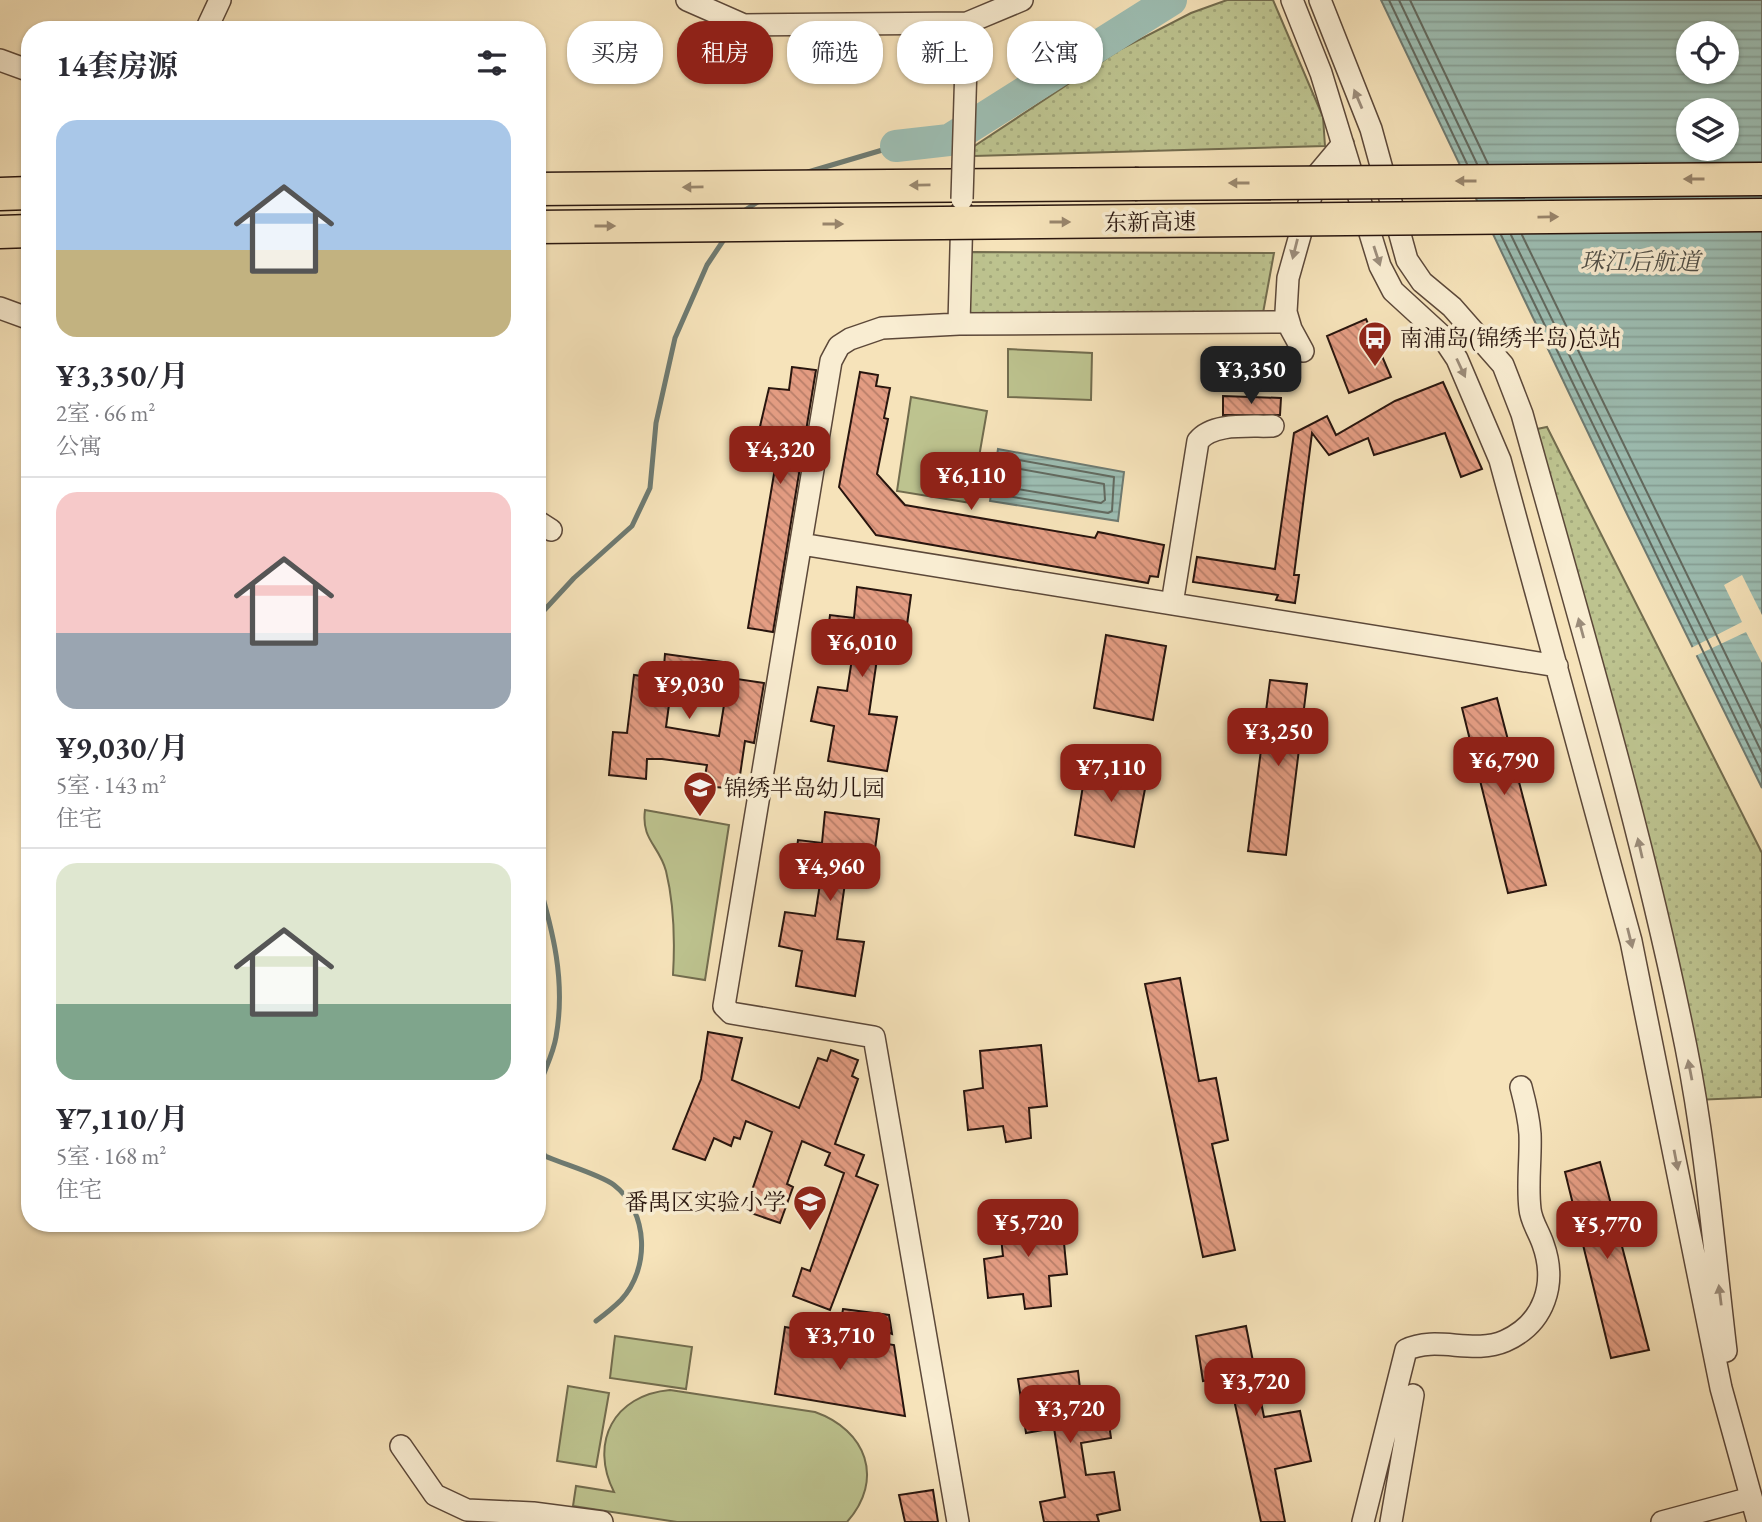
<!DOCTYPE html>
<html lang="zh">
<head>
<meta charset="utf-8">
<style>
  :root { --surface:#fff; --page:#f7f7f7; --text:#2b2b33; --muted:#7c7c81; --line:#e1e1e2; --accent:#8f2418 }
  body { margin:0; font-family:"EB Garamond","Noto Serif SC",serif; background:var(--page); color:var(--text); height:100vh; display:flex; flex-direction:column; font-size:26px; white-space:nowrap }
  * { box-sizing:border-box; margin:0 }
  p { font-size:23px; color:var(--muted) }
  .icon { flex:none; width:38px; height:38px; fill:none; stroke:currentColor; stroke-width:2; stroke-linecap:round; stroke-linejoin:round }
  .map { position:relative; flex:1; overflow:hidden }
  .panel { position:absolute; left:21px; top:21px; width:525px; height:1211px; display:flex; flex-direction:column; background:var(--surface); border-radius:28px; box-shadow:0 2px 5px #0004 }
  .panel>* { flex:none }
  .banner { position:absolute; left:567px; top:21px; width:665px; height:63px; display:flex; gap:14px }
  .controls { position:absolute; left:1676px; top:21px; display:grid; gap:14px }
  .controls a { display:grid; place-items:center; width:63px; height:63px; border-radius:50%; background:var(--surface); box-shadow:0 2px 5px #0004; font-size:35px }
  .price { position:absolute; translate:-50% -60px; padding:0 16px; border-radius:14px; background:var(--accent); color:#fff; font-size:23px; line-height:46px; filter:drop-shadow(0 2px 4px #0008) }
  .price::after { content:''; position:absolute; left:50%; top:42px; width:21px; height:16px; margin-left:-10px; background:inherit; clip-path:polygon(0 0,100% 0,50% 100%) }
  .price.on { background:#222; color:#fff }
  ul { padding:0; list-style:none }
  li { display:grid; align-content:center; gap:14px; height:371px; padding:0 35px }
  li+li { border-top:2px solid var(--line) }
  li span { display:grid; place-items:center; height:217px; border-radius:21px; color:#555 }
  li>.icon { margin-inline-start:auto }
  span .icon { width:126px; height:126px; fill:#fffc; stroke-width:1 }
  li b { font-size:30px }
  h2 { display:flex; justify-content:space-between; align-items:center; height:84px; padding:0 35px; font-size:30px }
  .pill { padding:0 24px; border-radius:28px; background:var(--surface); box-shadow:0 2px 5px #0004; font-size:24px; line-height:63px }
  .pill.on { background:var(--accent); color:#fff }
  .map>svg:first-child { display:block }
</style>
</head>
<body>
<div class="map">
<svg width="1762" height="1522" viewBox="0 0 1762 1522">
  <defs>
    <pattern id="grass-dots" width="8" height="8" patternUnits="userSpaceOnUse" patternTransform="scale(1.75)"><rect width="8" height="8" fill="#bdc38f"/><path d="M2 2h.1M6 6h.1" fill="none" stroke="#a2a77a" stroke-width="1.8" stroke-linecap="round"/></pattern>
    <pattern id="water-rules" width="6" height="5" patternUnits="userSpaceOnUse" patternTransform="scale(1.75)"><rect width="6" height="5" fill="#9dbeb3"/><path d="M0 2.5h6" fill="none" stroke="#87a299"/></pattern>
    <pattern id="building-back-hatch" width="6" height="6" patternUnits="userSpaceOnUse" patternTransform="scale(1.75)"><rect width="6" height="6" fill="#e39c82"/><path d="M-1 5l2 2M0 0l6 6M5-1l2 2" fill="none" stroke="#b87e69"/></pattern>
  </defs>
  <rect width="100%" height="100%" fill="#f6e3ba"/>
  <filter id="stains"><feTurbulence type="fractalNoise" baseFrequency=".00286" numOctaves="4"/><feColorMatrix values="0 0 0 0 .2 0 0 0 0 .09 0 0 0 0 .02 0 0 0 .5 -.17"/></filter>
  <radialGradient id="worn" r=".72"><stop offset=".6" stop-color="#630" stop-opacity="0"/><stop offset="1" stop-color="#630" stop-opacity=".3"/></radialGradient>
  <!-- grass -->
  <path fill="url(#grass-dots)" stroke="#726c4e" stroke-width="2" d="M 1227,0 L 1273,0 L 1323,117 L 1325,146 L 974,156 L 973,147 L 1121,49 L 1191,13 Z
    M 971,252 L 1274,253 L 1263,313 L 967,316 Z
    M 1547,427 L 1762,853 L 1762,1097 L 1696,1100 L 1527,431 Z"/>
  <!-- green -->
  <path fill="#bdc38f" stroke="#726c4e" stroke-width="2" d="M 1008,349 L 1092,353 L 1091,400 L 1008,397 Z
    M 911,397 L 987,411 L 971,503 L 897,491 Z
    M 645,810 L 729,825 L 705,980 L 673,975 C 675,941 674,904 666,871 C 659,845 641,840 645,810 Z
    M 615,1336 L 692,1347 L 686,1389 L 610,1378 Z
    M 568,1386 L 609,1393 L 596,1467 L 557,1461 Z
    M 670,1390 L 815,1412 C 866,1430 885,1479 847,1522 L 677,1522 L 573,1506 L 576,1486 L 614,1492 C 589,1442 614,1395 670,1390 Z"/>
  <!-- water -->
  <path fill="url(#water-rules)" stroke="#6e7a71" stroke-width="2" fill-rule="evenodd" d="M 1381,0 L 1762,0 L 1762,788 L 1625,510 ZM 1689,33 L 1727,33 L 1727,72 L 1689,72 ZM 1689,110 L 1727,110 L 1727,149 L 1689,149 Z
    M 998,449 L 1124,472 L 1118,521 L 990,501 Z"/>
  <!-- pier -->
  <path fill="#f6e3ba" d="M 1742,575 L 1762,615 L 1762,663 L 1746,632 L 1693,657 L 1689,649 L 1742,622 L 1724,585 Z"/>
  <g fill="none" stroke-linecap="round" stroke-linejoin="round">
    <!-- shore -->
    <path stroke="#626a60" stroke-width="2" d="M 1389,0 L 1467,164
      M 1399,0 L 1477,164
      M 1410,0 L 1488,164
      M 1501,235 L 1762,773
      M 1511,235 L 1762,753
      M 1522,235 L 1762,729
      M 1007,458 L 1114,477 L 1112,511 L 1108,513 L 1001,495 L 1004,461 Z
      M 1015,468 L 1104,484 L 1105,500 L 1101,503 L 1011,488 L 1011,471 Z"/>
    <!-- stream -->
    <path stroke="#6e7a71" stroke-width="5" d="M 808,172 L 896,146
      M 742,212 L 761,200
      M 537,618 L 574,578 L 632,526 L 650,488 L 656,423 L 675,338 L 707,265 L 725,238
      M 537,877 C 553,931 566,981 556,1037 C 553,1056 542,1074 537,1094
      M 537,1140 L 545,1156 C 563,1164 601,1175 614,1185 C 649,1212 650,1269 621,1300 C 613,1308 604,1315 596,1321"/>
    <!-- river -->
    <path stroke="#9dbeb3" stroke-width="32" d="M 896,146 L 949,140 L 1171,0"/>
  </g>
  <!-- building -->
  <path fill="url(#building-back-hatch)" stroke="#28150e" stroke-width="2" fill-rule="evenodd" d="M 1366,319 L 1391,377 L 1349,393 L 1327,336 Z
    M 792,367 L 816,370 L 773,632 L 748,628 L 775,468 L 751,465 L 769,388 L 789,390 Z
    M 860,372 L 878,375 L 876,386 L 890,388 L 884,418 L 888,419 L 877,474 L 905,505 L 1095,538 L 1098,532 L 1164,545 L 1158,577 L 1150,576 L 1148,583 L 876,535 L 839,487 Z
    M 1443,382 L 1482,469 L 1461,477 L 1445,433 L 1374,455 L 1368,438 L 1329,455 L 1312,433 L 1294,575 L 1299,575 L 1295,603 L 1276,600 L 1278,595 L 1193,582 L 1197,557 L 1275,569 L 1294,433 L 1327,416 L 1336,435 L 1395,401 Z
    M 1223,396 L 1281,398 L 1280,415 L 1223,415 Z
    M 857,587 L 911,595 L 904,647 L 879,645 L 869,714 L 897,717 L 887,771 L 828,761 L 834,726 L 811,721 L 818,687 L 847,691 L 852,659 L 825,653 L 830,615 L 854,618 Z
    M 1106,635 L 1166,646 L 1153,720 L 1094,708 Z
    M 665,654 L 724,662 L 723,677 L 764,683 L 754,743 L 745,741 L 738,789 L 703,786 L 707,765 L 662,759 L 647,759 L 646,779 L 609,775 L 613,732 L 627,733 L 634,675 L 663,679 ZM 670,697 L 724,705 L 719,736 L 666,727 Z
    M 1270,680 L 1307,684 L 1286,855 L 1248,851 Z
    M 1497,698 L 1546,885 L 1508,893 L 1462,708 Z
    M 1087,761 L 1148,773 L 1134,847 L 1075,835 Z
    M 825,812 L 879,819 L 872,872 L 847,869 L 837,939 L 864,942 L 855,996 L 796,986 L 802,951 L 779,946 L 785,912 L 815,916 L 820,884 L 793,878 L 798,840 L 822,843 Z
    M 1180,978 L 1199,1081 L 1216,1078 L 1228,1140 L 1212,1144 L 1235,1250 L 1203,1257 L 1145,984 Z
    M 708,1032 L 742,1038 L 732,1080 L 799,1108 L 818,1058 L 827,1061 L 831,1050 L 858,1060 L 852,1076 L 858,1079 L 835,1144 L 864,1155 L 856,1176 L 878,1185 L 830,1310 L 793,1296 L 802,1268 L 810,1271 L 844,1173 L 825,1165 L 830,1153 L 802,1141 L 787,1184 L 793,1187 L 780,1223 L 745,1211 L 772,1132 L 746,1121 L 740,1139 L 734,1137 L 731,1146 L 714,1138 L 705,1160 L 673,1149 L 701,1079 Z
    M 1041,1045 L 1047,1106 L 1029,1108 L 1031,1138 L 1006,1142 L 1003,1126 L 968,1130 L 964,1091 L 983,1088 L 980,1051 Z
    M 1600,1162 L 1649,1350 L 1611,1358 L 1565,1172 Z
    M 1061,1212 L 1067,1274 L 1049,1276 L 1051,1306 L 1025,1309 L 1023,1294 L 988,1298 L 984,1259 L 1003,1256 L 999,1219 Z
    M 843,1309 L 889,1315 L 892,1334 L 842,1315 Z
    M 1246,1326 L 1264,1417 L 1300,1411 L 1311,1461 L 1275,1469 L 1285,1522 L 1261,1522 L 1229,1377 L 1203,1381 L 1196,1336 Z
    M 785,1327 L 894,1345 L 905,1416 L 775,1394 Z
    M 1078,1371 L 1082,1406 L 1106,1403 L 1111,1438 L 1081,1443 L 1086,1475 L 1114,1472 L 1120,1510 L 1097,1515 L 1099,1522 L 1044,1522 L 1040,1502 L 1065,1497 L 1054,1428 L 1026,1433 L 1018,1379 Z
    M 933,1490 L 938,1522 L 905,1522 L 899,1495 Z"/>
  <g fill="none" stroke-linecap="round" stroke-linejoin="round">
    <!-- minor casing -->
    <g stroke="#5c4839" stroke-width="24">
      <path id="minor" d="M 687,0 L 744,25 L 967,23 L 1022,0
        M 1292,0 L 1321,73 L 1380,266 L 1393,291 L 1441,335 L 1457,359 L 1500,460 L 1631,941 L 1721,1388 L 1758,1522
        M 1320,0 L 1371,129 L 1407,260 L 1422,282 L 1452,307 L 1503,365 L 1522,414 C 1580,623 1643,833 1686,1047 C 1706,1147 1714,1250 1726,1351
        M 206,30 L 220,0
        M 0,60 L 30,71
        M 966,64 L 967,23
        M 0,308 L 30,319
        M 959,324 L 962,211
        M 1303,351 L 1291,329 L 1286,312 L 1288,278 L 1317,175 L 1343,144
        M 537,521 L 551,530
        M 801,544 L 1557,666
        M 1172,604 L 1198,441 C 1213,422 1250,427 1273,426
        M 401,1446 L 435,1495 L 467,1510 L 533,1513 L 602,1522
        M 958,1522 L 874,1037 L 731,1013 L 724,1006 L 831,361 L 839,346 L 850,339 L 882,328 L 959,324 L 1289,322
        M 1363,1522 L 1406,1350 C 1436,1335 1473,1355 1505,1341 C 1545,1323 1557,1283 1543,1244 C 1539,1232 1531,1221 1530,1209 C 1527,1184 1531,1159 1530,1134 C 1529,1119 1525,1102 1521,1087
        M 1391,1522 L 1413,1395
        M 1662,1522 L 1751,1498"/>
    </g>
    <!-- highway casing -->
    <g stroke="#28150e" stroke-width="35">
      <path id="highway" d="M 537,189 L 1135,184
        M 0,194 L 30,193
        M 0,232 L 30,231"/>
    </g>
    <!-- minor -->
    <use href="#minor" stroke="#f9edd2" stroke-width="21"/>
    <!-- highway -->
    <use href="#highway" stroke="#f6e3ba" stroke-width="32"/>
    <!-- minor-bridge casing -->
    <g stroke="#5c4839" stroke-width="24" stroke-linecap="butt">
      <path id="minor-bridge" d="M 962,199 L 966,64"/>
    </g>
    <!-- highway-bridge casing -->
    <g stroke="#28150e" stroke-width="35" stroke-linecap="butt">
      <path id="highway-bridge" d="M 1135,184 L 1762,179
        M 537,227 L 1762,215"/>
    </g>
    <!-- minor-bridge -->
    <use href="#minor-bridge" stroke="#f9edd2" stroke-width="21"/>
    <!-- highway-bridge -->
    <use href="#highway-bridge" stroke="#f6e3ba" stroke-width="32"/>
  </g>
  <!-- one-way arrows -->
  <defs><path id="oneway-solid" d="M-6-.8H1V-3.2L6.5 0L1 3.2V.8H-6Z" transform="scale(1.75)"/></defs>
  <g fill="#9b8c7a">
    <use href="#oneway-solid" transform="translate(1358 99) rotate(-113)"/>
    <use href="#oneway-solid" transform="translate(1295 249) rotate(104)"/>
    <use href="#oneway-solid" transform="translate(1377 256) rotate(72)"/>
    <use href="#oneway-solid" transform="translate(1461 368) rotate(65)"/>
    <use href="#oneway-solid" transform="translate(1581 628) rotate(-105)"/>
    <use href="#oneway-solid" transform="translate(1640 848) rotate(-103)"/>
    <use href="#oneway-solid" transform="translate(1630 938) rotate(76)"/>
    <use href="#oneway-solid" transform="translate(1690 1070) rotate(-101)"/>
    <use href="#oneway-solid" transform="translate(1676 1160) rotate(79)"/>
    <use href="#oneway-solid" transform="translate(1720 1295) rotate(-97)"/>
  </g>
  <g fill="#99866d">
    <use href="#oneway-solid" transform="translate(1694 179) rotate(180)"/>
    <use href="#oneway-solid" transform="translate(1466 181) rotate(180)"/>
    <use href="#oneway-solid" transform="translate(1239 183) rotate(180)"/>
    <use href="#oneway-solid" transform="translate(920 185) rotate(179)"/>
    <use href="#oneway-solid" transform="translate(693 187) rotate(179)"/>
    <use href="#oneway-solid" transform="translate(1548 217) rotate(-1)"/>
    <use href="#oneway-solid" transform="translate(1060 222)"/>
    <use href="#oneway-solid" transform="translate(833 224)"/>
    <use href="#oneway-solid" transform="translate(605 226)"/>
  </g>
  <!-- icons -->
  <defs>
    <g id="bus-pin" transform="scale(1.75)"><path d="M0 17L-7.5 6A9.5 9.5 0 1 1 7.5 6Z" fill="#8f2418" stroke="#f9edd2"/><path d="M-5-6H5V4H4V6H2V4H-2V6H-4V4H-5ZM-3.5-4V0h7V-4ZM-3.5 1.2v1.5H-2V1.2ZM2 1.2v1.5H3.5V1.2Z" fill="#fff"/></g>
    <g id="school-pin" transform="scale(1.75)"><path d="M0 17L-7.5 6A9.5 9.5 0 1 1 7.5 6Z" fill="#8f2418" stroke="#f9edd2"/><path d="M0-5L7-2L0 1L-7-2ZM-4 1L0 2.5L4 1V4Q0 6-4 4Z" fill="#fff"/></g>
  </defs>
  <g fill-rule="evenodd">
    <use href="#bus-pin" x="1375" y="338"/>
    <use href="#school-pin" x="700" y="788"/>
    <use href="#school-pin" x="810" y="1202"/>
  </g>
  <g text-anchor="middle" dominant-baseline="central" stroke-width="7" stroke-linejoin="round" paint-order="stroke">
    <!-- street labels -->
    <g font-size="23" fill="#28150e" stroke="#f9edd2">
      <text transform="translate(1150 222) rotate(-1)">东新高速</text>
    </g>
    <!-- poi labels -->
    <g font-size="23" fill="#28150e" stroke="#f9edd2" text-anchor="start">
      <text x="1400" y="338">南浦岛(锦绣半岛)总站</text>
      <text x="724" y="788">锦绣半岛幼儿园</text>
      <text x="786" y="1202" text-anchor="end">番禺区实验小学</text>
    </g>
    <!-- water labels -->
    <g font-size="24" font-style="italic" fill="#515048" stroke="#f9edd2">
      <text x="1640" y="261">珠江后航道</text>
    </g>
  </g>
  <rect width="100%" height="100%" filter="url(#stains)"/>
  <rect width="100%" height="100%" fill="url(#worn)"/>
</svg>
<div class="controls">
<a><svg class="icon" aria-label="locate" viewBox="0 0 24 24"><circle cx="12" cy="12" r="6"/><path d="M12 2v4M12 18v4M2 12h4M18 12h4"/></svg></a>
<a><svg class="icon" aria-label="layers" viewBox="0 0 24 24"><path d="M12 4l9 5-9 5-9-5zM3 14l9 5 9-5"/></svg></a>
</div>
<b class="price on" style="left:1251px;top:406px">¥3,350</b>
<b class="price" style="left:780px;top:486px">¥4,320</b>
<b class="price" style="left:971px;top:512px">¥6,110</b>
<b class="price" style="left:862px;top:679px">¥6,010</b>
<b class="price" style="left:689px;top:721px">¥9,030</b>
<b class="price" style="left:1278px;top:768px">¥3,250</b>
<b class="price" style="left:1504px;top:797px">¥6,790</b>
<b class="price" style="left:1111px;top:804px">¥7,110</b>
<b class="price" style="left:830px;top:903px">¥4,960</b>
<b class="price" style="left:1028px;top:1259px">¥5,720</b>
<b class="price" style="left:1607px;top:1261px">¥5,770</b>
<b class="price" style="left:840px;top:1372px">¥3,710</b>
<b class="price" style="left:1255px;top:1418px">¥3,720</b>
<b class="price" style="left:1070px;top:1445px">¥3,720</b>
<div class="banner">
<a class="pill">买房</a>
<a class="pill on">租房</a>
<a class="pill">筛选</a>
<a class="pill">新上</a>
<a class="pill">公寓</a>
</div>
<section class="panel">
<h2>14套房源<svg class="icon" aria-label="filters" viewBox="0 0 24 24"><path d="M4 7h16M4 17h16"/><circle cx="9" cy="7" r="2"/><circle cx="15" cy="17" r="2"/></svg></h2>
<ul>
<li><span style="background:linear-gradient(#a9c7e8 60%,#c2b280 0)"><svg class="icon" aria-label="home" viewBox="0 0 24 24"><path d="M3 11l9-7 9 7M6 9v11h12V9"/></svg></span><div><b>¥3,350/月</b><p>2室 · 66 m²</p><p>公寓</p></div></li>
<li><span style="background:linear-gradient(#f6c9c9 65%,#9aa5b1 0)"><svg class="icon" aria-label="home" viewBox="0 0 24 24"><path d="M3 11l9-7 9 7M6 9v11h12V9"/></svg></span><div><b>¥9,030/月</b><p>5室 · 143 m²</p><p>住宅</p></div></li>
<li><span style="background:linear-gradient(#dfe7d0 65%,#7fa58c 0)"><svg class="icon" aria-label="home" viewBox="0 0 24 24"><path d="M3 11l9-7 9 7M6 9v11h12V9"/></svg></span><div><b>¥7,110/月</b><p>5室 · 168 m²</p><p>住宅</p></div></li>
</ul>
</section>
</div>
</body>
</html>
